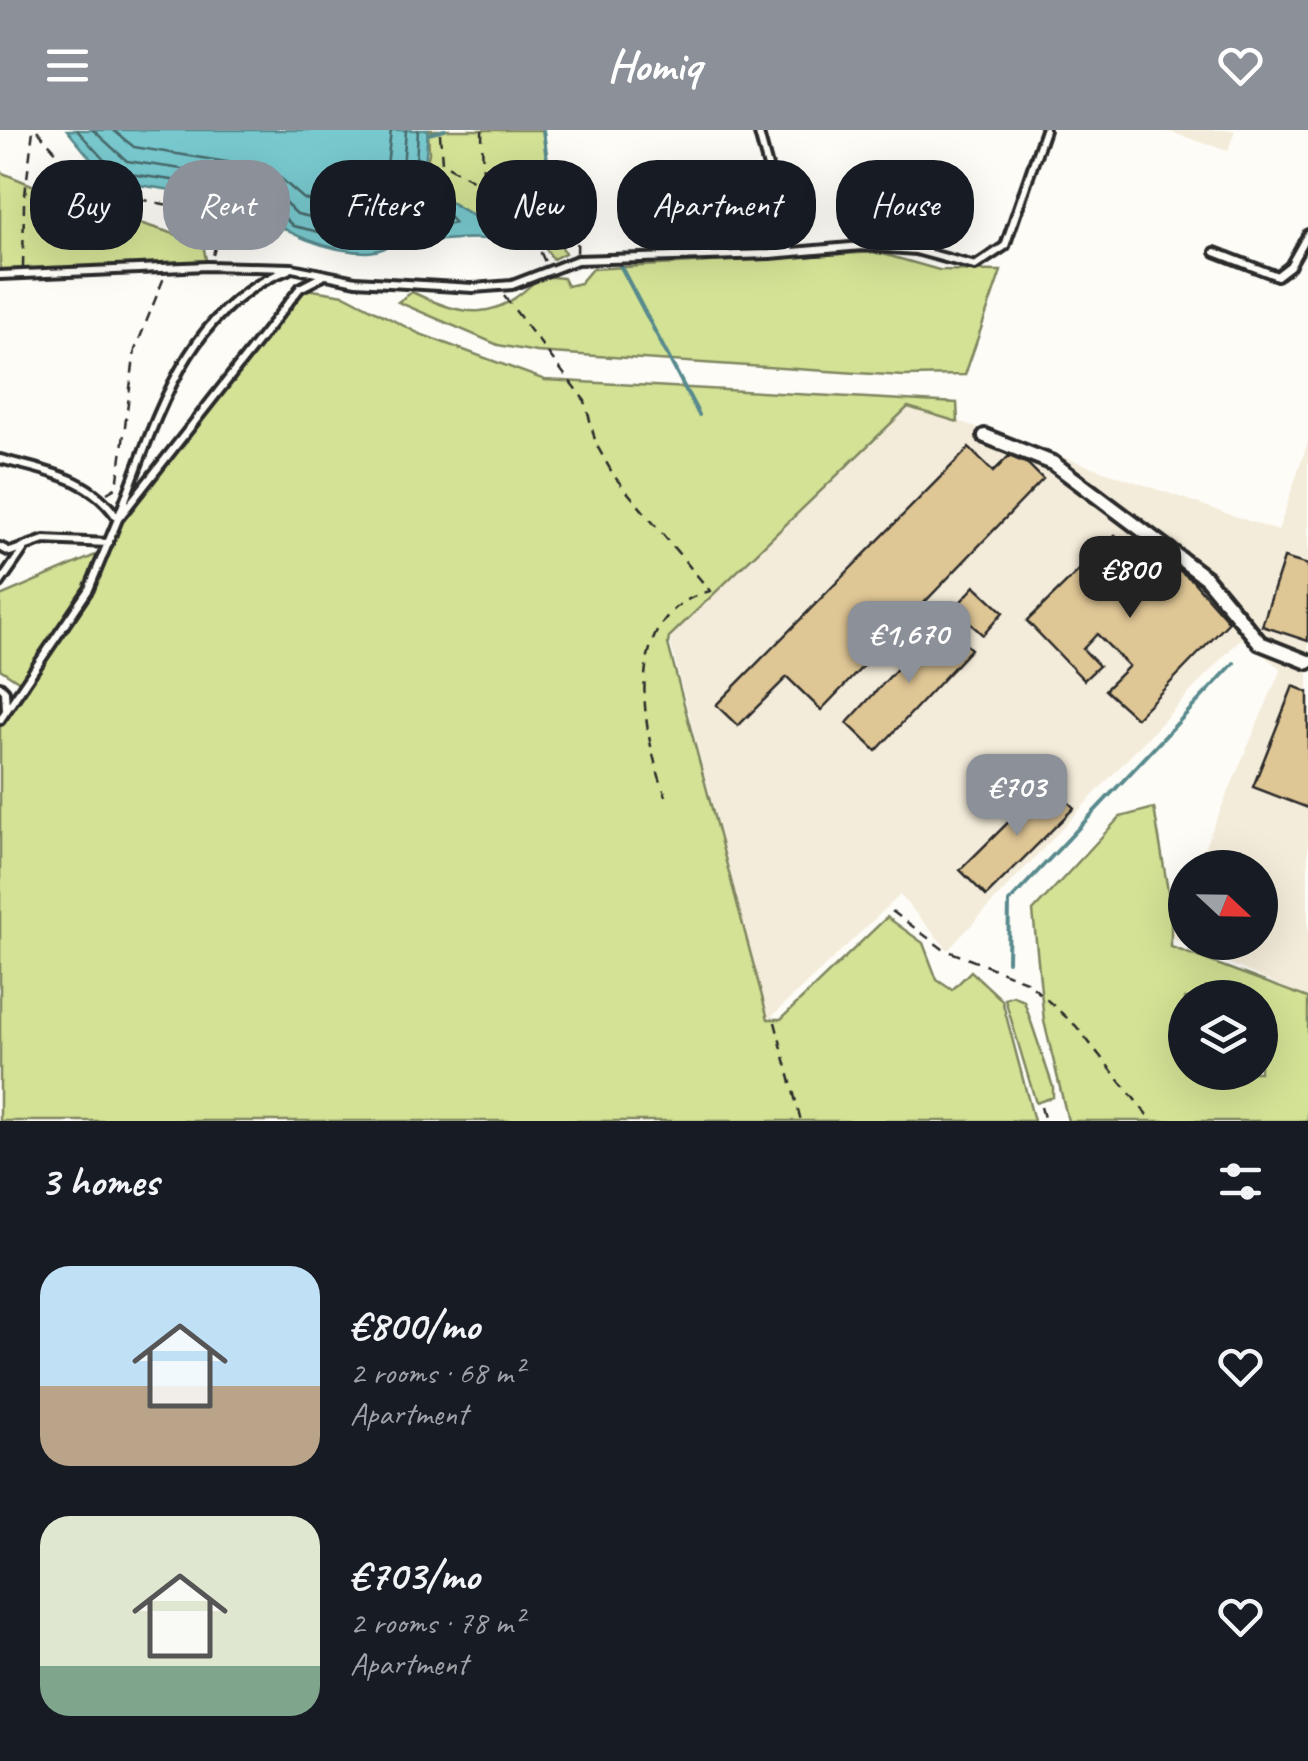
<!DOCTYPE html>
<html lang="en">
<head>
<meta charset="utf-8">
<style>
  :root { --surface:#171b24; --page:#20242c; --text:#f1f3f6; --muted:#9ea1a6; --accent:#8c9099 }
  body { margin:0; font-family:Caveat,sans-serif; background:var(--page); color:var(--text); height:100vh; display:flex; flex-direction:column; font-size:38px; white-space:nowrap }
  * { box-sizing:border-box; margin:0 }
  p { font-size:32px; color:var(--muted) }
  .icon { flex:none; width:55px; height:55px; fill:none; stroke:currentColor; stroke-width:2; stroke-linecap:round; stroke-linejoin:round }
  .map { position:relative; height:991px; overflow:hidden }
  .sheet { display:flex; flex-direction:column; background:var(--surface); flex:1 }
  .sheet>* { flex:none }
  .top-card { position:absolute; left:30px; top:30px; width:1250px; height:90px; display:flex; gap:20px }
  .needle { width:65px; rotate:112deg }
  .buttons { position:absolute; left:1168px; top:720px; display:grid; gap:20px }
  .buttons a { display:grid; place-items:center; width:110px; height:110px; border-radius:50%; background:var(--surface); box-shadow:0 10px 40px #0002; font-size:50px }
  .price { position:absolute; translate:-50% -85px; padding:0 22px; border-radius:20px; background:var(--accent); color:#fff; font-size:32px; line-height:65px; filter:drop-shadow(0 2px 5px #0008) }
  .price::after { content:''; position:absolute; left:50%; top:60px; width:30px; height:22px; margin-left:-15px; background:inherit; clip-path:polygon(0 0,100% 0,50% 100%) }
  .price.on { background:#222; color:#fff }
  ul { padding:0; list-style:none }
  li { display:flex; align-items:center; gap:30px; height:250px; padding:0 40px }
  li span { display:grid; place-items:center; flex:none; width:280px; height:200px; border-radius:30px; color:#555 }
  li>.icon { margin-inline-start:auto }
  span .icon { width:120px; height:120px; fill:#fffc; stroke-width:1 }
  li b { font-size:42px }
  h2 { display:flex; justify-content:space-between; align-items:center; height:120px; padding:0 40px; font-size:42px }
  .tag { padding:0 35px; border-radius:40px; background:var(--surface); box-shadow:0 10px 40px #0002; font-size:35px; line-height:90px }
  .tag.on { background:var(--accent); color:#fff }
  header { display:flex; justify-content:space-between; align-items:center; height:130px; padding:0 40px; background:var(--accent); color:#fff; font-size:45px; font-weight:800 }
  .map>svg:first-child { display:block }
</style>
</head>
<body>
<header><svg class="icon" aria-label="menu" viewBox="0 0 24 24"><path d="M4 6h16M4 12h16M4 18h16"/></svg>Homiq<svg class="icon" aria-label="heart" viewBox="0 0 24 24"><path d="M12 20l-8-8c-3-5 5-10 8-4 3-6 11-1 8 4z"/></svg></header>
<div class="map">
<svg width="1308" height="991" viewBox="0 0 1308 991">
  <rect width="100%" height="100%" fill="#fdfcf7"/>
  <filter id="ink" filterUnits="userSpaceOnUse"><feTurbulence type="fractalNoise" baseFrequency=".01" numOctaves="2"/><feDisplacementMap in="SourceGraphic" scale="20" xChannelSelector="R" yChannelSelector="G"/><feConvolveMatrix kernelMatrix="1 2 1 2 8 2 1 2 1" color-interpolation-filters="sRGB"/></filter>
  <g filter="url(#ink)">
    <!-- built -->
    <path fill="#f4ecda" d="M 1164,0 L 1235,0 L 1228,21 Z
      M 915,276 L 1278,401 L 1308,312 L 1308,868 L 1167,806 L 1185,764 L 1185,812 L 1260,812 L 1260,738 L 1196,737 L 1281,539 L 1241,508 L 948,820 L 900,765 L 768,890 L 669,507 L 908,277 Z"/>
    <!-- green -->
    <path fill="#d3e295" stroke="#7f8660" stroke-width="2.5" fill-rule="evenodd" d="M 428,0 L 543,0 L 557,107 L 565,123 L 553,129 L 540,111 L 534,86 L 525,87 L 529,113 L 507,113 L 498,101 L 445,69 L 424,46 L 429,23 Z
      M 0,42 L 76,73 L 203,113 L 207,136 L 0,145 Z
      M 876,122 L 939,140 L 1001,141 L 965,245 L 903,246 L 536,222 L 498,215 L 398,172 L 412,162 C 467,188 496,192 540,146 L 563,148 L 567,156 L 580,153 L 592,139 Z
      M 300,158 L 344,165 L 420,204 L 545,250 L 957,273 L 958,292 L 908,277 L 669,507 L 668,514 L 768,889 L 781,889 L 887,787 L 923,813 L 937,850 L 952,860 L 971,841 L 1002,870 L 1034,991 L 0,991 L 0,596 L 29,558 L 0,539 L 0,466 L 105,421 L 118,389 Z
      M 1154,678 L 1171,779 L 1171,817 L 1308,868 L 1308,991 L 1068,991 L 1044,891 L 1033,781 L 1120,687 ZM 1185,868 L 1260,868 L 1260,942 L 1185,942 Z
      M 1013,866 L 1024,871 L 1053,957 L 1053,967 L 1036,973 L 1005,869 Z"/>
    <!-- water -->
    <path fill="#78c9ce" stroke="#598a8d" stroke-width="2.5" d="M 67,0 L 428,0 L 424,46 L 445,69 L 498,101 L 488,109 C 466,107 449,110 427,111 C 419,112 411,109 404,111 C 390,114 383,122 367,122 C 335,122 273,104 259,74 L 250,79 L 211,66 L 119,52 L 100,40 Z"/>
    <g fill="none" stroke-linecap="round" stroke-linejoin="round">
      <!-- shore -->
      <path stroke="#4a6a6c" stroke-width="2.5" d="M 77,0 L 106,32 L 123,43 L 213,56 L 245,67 L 260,64 L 293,96 L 363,112 L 455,93 L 415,50 L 418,0
        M 93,0 L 127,31 L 216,44 L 244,54 L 264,52 L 297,84 L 364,99 L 426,85 L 402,50 L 406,0
        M 113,0 L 134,17 L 270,39 L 304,69 L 366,84 L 394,72 L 386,45 L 391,0"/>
      <!-- stream -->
      <path stroke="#598a8d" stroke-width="4" d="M 543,0 L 557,107
        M 428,4 L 445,0
        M 620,135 L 699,285
        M 1008,831 L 1009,772 L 1234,533"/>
    </g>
    <!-- building -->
    <path fill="#dfc695" stroke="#2b2b2b" stroke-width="2.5" d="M 969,318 L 993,342 L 1009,326 L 1028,334 L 1043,349 L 821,580 L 787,547 L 738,596 L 716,575 Z
      M 1115,405 L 1147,437 L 1159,425 L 1192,450 L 1229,492 L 1136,588 L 1105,560 L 1129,536 L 1097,504 L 1083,519 L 1099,536 L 1084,550 L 1027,491 Z
      M 1284,428 L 1308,435 L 1308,511 L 1262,496 Z
      M 975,456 L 1003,482 L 983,505 L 954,479 Z
      M 941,491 L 971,519 L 876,621 L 847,593 Z
      M 1293,556 L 1308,562 L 1308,678 L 1253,657 Z
      M 1049,652 L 1074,678 L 986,766 L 960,740 Z"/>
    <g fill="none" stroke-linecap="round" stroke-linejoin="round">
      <!-- lane casing -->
      <g stroke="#2b2b2b" stroke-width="14">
        <path id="lane" d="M 758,0 L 791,122
          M 1215,122 L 1277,146 L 1290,136 L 1308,104
          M 0,145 L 207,136 L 292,138 L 356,151 L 473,158 L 512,155 L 577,130 L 770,124 L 862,116 L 916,120 L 975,136 L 1005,116 L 1045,0
          M 0,329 C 48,342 89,346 118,389
          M 120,383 C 156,290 186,178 288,140
          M 0,417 L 10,422 L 44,410 L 108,413
          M 0,453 L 25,417
          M 0,556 L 5,561 L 6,580
          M 0,590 L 89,459 L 118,389 L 300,158 L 323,146"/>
      </g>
      <!-- street casing -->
      <g stroke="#2b2b2b" stroke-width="20">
        <path id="street" d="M 985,306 L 1053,333 L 1206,448 L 1260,513 L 1308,532"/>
      </g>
      <!-- path -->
      <path stroke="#2b2b2b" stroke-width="2.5" stroke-dasharray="10 8" stroke-linecap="butt" d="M 37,0 C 102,78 123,61 212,85 L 220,98 L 213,125
        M 482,0 L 483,51 L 494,70 L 533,105 L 545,132
        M 440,4 L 442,33 L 485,57
        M 577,123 L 579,54
        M 23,137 L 24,73 L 33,0
        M 504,166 L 585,271 L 596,314 L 614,346 L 710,461 C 620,484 641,601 666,666
        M 107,363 L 117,357 L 135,220 L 165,145
        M 892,781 L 943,819 L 1026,851 L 1076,896 L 1152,991
        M 775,892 L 801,991
        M 1041,977 L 1045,991"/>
      <!-- lane -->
      <use href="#lane" stroke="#fdfcf7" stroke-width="6"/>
      <!-- street -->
      <use href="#street" stroke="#fdfcf7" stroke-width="12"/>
    </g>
  </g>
</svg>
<div class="buttons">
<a><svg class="needle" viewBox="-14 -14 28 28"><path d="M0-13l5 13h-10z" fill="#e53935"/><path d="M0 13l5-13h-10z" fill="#9ea1a6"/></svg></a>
<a><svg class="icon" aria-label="layers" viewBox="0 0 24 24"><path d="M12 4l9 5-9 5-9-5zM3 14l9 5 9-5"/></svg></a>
</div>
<b class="price on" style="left:1130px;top:491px">€800</b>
<b class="price" style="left:909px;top:556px">€1,670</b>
<b class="price" style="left:1017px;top:709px">€703</b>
<div class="top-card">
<a class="tag">Buy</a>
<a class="tag on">Rent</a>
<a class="tag">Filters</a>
<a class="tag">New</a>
<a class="tag">Apartment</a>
<a class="tag">House</a>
</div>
</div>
<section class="sheet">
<h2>3 homes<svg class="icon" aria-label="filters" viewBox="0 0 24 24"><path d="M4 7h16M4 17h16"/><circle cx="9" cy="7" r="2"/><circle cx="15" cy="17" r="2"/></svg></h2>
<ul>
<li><span style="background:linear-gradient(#bfe0f5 60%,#b9a48a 0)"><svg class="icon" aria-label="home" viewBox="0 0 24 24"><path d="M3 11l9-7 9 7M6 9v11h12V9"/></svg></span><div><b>€800/mo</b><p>2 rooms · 68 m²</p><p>Apartment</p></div><svg class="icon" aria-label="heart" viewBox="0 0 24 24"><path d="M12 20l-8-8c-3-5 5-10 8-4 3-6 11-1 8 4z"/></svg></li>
<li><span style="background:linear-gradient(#dfe7d0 75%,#7fa58c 0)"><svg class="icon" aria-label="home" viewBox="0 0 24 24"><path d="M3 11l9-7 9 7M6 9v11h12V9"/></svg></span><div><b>€703/mo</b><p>2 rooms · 78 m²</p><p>Apartment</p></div><svg class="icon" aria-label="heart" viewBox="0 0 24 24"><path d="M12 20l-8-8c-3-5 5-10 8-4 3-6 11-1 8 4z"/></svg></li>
</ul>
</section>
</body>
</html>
